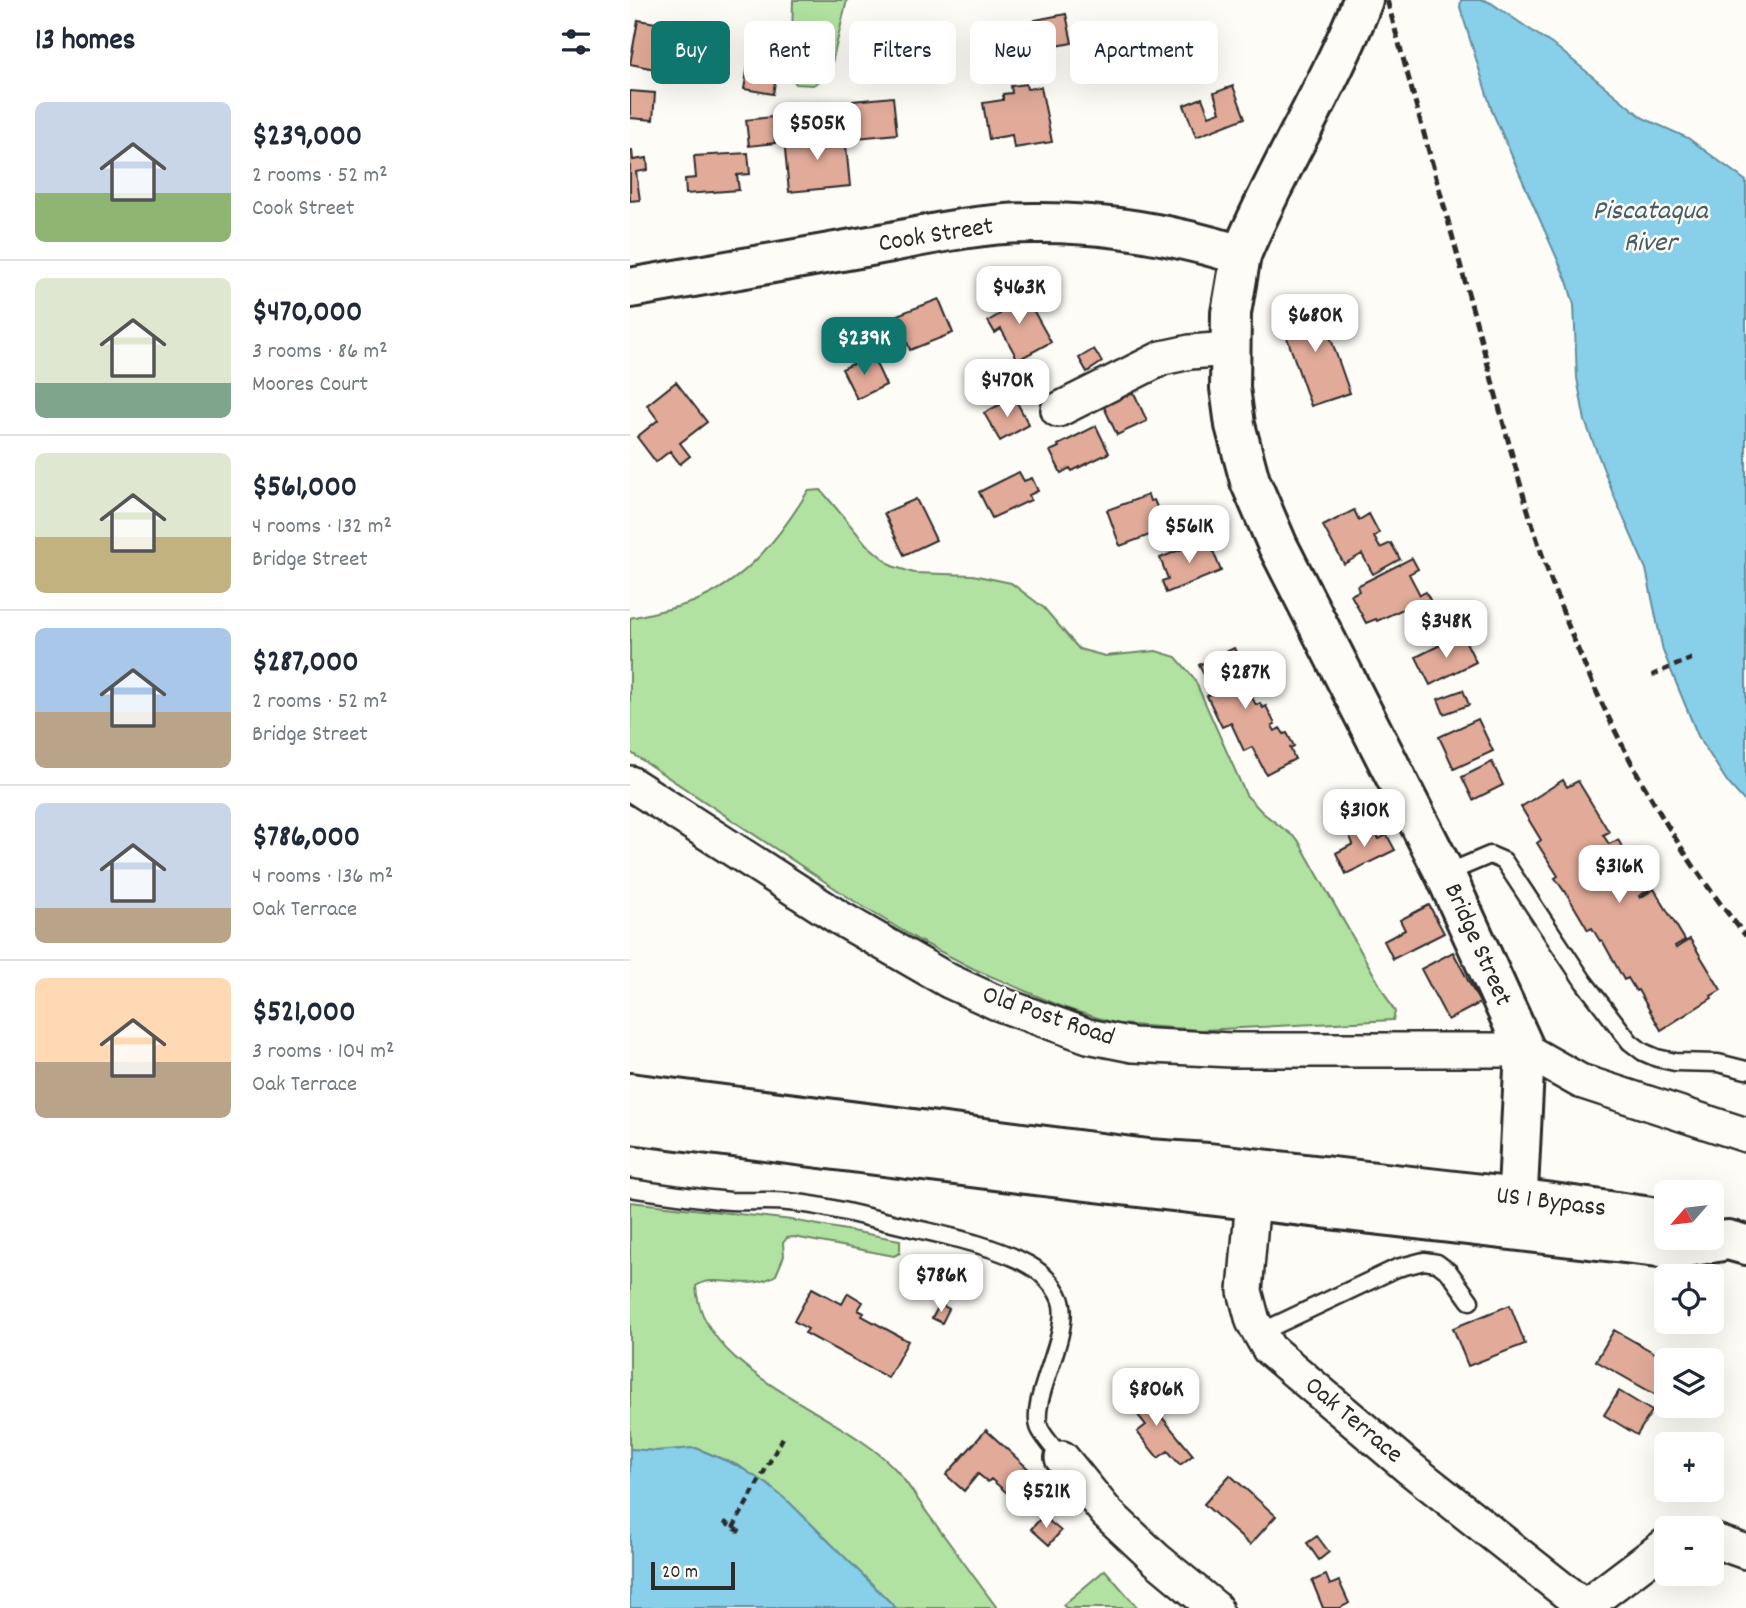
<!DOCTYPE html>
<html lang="en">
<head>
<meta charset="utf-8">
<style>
  :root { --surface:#fff; --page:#f2f2f3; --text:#1f2937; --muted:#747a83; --line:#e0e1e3; --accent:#0f766e }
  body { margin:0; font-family:Dekko,sans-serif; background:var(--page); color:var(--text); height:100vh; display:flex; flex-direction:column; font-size:26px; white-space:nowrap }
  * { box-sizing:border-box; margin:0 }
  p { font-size:23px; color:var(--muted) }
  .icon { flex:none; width:38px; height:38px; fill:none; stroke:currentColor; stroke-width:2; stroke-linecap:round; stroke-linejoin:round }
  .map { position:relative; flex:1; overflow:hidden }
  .details { display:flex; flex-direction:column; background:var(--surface); width:630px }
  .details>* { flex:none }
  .guide { position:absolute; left:21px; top:21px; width:665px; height:63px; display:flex; gap:14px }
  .needle { width:46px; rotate:242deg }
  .fabs { position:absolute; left:1024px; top:1180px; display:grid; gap:14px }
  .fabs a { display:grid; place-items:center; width:70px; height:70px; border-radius:10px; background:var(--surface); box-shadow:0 7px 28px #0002; font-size:35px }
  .scale { position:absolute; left:21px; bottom:18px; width:84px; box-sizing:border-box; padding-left:7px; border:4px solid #2b2b2b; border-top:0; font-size:19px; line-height:24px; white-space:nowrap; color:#2b2b2b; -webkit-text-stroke:5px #fdfcf7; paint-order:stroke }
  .price { position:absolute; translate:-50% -60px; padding:0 16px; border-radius:14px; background:#fff; color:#222; font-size:23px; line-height:46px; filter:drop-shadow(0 2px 4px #0008) }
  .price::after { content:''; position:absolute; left:50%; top:42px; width:21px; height:16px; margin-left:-10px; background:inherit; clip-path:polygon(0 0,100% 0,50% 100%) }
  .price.on { background:var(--accent); color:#fff }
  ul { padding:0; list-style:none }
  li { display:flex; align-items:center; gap:21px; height:175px; padding:0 35px }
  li+li { border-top:2px solid var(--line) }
  li span { display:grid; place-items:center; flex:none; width:196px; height:140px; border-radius:10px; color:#555 }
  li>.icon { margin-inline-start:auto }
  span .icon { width:84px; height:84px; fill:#fffc; stroke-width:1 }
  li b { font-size:30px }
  h2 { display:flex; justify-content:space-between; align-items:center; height:84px; padding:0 35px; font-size:30px }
  .pill { padding:0 24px; border-radius:10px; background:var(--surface); box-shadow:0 7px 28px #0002; font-size:24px; line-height:63px }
  .pill.on { background:var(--accent); color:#fff }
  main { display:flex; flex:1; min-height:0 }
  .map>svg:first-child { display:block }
</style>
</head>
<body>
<main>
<section class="details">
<h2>13 homes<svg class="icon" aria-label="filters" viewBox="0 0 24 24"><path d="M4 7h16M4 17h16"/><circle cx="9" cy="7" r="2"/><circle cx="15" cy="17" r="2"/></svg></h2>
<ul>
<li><span style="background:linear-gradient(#c9d6e8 65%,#8fb573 0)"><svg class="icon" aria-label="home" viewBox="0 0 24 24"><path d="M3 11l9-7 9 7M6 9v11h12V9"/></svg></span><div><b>$239,000</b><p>2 rooms · 52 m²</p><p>Cook Street</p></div></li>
<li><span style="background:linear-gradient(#dfe7d0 75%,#7fa58c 0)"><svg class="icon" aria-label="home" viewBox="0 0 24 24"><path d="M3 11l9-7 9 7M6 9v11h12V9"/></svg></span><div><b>$470,000</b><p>3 rooms · 86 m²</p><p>Moores Court</p></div></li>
<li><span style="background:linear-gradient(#dfe7d0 60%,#c2b280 0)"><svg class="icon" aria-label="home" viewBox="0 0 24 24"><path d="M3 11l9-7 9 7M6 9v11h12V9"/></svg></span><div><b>$561,000</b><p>4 rooms · 132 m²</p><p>Bridge Street</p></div></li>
<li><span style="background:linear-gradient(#a9c7e8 60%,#b9a48a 0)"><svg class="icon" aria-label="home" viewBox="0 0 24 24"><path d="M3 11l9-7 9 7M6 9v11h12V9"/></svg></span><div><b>$287,000</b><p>2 rooms · 52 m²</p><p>Bridge Street</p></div></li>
<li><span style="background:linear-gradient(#c9d6e8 75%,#b9a48a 0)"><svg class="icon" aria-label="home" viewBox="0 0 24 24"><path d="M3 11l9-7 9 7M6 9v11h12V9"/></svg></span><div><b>$786,000</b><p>4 rooms · 136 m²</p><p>Oak Terrace</p></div></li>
<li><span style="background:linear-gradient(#ffd9b3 60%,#b9a48a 0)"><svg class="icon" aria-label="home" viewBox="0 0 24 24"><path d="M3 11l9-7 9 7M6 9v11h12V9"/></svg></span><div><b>$521,000</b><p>3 rooms · 104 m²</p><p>Oak Terrace</p></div></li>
</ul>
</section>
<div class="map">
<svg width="1116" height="1608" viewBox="0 0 1116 1608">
  <rect width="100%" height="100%" fill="#fdfcf7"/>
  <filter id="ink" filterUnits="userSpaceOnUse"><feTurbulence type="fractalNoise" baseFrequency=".0143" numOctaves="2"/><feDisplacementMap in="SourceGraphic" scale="14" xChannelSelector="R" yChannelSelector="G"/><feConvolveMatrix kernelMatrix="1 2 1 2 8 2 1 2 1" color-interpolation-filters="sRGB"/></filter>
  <g filter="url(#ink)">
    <!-- green -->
    <path fill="#b1e2a1" stroke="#6e8666" stroke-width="2" d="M 163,0 L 217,0 L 199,75 L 183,85 L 166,84 L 161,76 Z
      M 191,490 L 236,544 L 262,566 L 284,573 L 343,575 L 381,583 L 414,608 L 449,649 L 475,656 L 526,651 L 546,657 L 564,678 L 616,795 L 633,813 L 668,840 L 765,1012 L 763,1020 L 571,1030 L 488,1024 L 435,1008 L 344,969 L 288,940 L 227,903 L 0,752 L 0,618 C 21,613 43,609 63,602 C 115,582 150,537 178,491 Z
      M 0,1202 L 162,1220 L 270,1240 L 270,1253 L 264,1256 L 164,1237 L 157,1238 L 153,1243 L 154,1256 L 146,1275 C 118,1293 85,1272 66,1286 C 71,1376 214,1411 267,1471 C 278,1484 288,1500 298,1514 C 321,1545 344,1577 367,1608 L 266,1608 L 160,1503 L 109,1466 L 66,1448 L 26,1451 L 0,1449 Z
      M 475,1570 L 508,1608 L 436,1608 L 433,1605 Z"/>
    <!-- water -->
    <path fill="#88cfe9" stroke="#638d9d" stroke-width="2" d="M 831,0 L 854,0 L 861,3 L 929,49 L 1013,118 L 1058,138 L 1116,181 L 1116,803 L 1098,783 L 1068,736 L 1033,651 L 1016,569 L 984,496 L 955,421 L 947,378 L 944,305 L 937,281 L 862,111 L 830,7 Z
      M 66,1448 L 108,1466 L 137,1484 L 160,1503 L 266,1608 L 0,1608 L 0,1449 L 26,1451 Z"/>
    <!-- building -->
    <path fill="#e1aa99" stroke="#2b2b2b" stroke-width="2" d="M 436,14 L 442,43 L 411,49 L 405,20 Z
      M 8,20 L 44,26 L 35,71 L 0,64 Z
      M 118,66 L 147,71 L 143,94 L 114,89 Z
      M 396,84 L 397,89 L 411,87 L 422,142 L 384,148 L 382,135 L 359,139 L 353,103 L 373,100 L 373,94 L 382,93 L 381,86 Z
      M 603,86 L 615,118 L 566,137 L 554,105 L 572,98 L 579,116 L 590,112 L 584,93 Z
      M 0,91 L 25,93 L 23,120 L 0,118 Z
      M 263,97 L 267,134 L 227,138 L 223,101 Z
      M 142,117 L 145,143 L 119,146 L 116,120 Z
      M 215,132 L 215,135 L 220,135 L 221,144 L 216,145 L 220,186 L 159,192 L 154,139 Z
      M 0,150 L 2,150 L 3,160 L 17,158 L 18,170 L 6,172 L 10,200 L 0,201 Z
      M 118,153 L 120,174 L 107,175 L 109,190 L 56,194 L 55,179 L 66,178 L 64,156 Z
      M 386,291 L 392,302 L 397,299 L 421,342 L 388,360 L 371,329 L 365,333 L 358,321 L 370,314 L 364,304 Z
      M 309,299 L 323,333 L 280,350 L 267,315 Z
      M 688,302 L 720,393 L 681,406 L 649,315 Z
      M 464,349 L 472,362 L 457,372 L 449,358 Z
      M 242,355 L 256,385 L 227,399 L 212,369 Z
      M 46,382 L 77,422 L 50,443 L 60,456 L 50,464 L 40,451 L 26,462 L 7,437 L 28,420 L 17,405 Z
      M 504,393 L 517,421 L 487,435 L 473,405 Z
      M 384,397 L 399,425 L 370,441 L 354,413 Z
      M 466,426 L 479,453 L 442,471 L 440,468 L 431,473 L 420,451 L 429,447 L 428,445 Z
      M 389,472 L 394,481 L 402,478 L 408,491 L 399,495 L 401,500 L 362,518 L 349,492 Z
      M 518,495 L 520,501 L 524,500 L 536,529 L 490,546 L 477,510 Z
      M 286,499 L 306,540 L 274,555 L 254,513 Z
      M 724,510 L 729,520 L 739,514 L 749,533 L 744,537 L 750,548 L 761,543 L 770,559 L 743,574 L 732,554 L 714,564 L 693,526 Z
      M 578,538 L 591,571 L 536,593 L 532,581 L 538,579 L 530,558 Z
      M 782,558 L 788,569 L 779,574 L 790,595 L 796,592 L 815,630 L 787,644 L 776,621 L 779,620 L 773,609 L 747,621 L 746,619 L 736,623 L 721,595 L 729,591 L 727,586 Z
      M 832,634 L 846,662 L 800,685 L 786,657 Z
      M 604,648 L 611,662 L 615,659 L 623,676 L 618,678 L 620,681 L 612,685 L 617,693 L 619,692 L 626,705 L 630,703 L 633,708 L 636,706 L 645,724 L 642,726 L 645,731 L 650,728 L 654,734 L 657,733 L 664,746 L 660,748 L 665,759 L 636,774 L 622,747 L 614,751 L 601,723 L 592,727 L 577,696 L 583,693 L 569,665 Z
      M 833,690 L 839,705 L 814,714 L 808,699 Z
      M 848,719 L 863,751 L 824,769 L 809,737 Z
      M 862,762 L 873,785 L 843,800 L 832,777 Z
      M 933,780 L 937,787 L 948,781 L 979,832 L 973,835 L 979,844 L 988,840 L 1019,890 L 1009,896 L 1010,898 L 1024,889 L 1055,940 L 1045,946 L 1046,948 L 1060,939 L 1091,990 L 1081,996 L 1082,998 L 1031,1030 L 1008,990 L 1006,991 L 998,978 L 994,980 L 972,940 L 970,941 L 962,928 L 958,930 L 935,891 L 934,891 L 925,878 L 928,876 L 907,843 L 911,840 L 891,807 Z
      M 741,824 L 749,839 L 757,835 L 765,850 L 716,874 L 706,853 L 723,844 L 719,834 Z
      M 799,905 L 814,933 L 763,959 L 754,941 L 775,930 L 770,920 Z
      M 823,952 L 850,1003 L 818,1020 L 791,969 Z
      M 182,1288 L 212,1304 L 218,1293 L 233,1302 L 228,1310 L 234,1313 L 232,1316 L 278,1341 L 258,1378 L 175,1333 L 178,1329 L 164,1321 Z
      M 310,1304 L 319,1309 L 312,1323 L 302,1318 Z
      M 880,1305 L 895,1344 L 838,1366 L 823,1328 Z
      M 984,1330 L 1037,1360 L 1036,1393 L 1033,1399 L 966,1361 Z
      M 500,1385 L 505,1390 L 508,1388 L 563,1455 L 550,1465 L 538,1451 L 528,1458 L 507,1432 L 516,1425 L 495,1399 L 497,1397 L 493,1391 Z
      M 989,1391 L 1022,1411 L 1007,1435 L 974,1415 Z
      M 356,1430 L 403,1473 L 389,1489 L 385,1485 L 377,1493 L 361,1479 L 358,1482 L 348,1474 L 334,1491 L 316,1475 Z
      M 600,1475 L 646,1516 L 620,1545 L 574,1504 Z
      M 413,1516 L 431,1531 L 419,1545 L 401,1529 Z
      M 687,1536 L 699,1552 L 689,1560 L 677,1543 Z
      M 696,1575 L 700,1585 L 709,1581 L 719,1603 L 710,1608 L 693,1608 L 682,1581 Z"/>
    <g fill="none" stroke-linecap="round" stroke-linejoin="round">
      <!-- service casing -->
      <g stroke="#2b2b2b" stroke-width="21">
        <path id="service" d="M 815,874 L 860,855 L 874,861 L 954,982 L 1000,1042 L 1013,1052 L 1027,1058 L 1045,1062 L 1088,1063 L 1116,1070
          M 0,1188 C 33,1193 66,1198 100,1201 C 119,1202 139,1200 158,1202 C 193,1205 228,1215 262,1223 C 306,1234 360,1243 399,1265 C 413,1273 429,1289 432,1305 C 438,1342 398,1402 410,1429 C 415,1439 425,1449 432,1458
          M 629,1333 L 767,1268 L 794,1261 L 807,1263 L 819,1272 L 840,1301"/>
      </g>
      <!-- minor casing -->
      <g stroke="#2b2b2b" stroke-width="38">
        <path id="minor" d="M 428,410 L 532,358 L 560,352 L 599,349
          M 0,783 L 208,917 L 319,981 L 367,1003 L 458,1036 L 503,1045 L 601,1050 L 895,1050 L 950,1081 L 1116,1135
          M 625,1175 L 615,1291 L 623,1321 L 639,1349 L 777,1466 L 956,1608
          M 432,1458 L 477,1513 L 526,1559 L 585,1608
          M 1082,1540 L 1116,1552
          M 953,1608 L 1036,1545"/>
      </g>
      <!-- tertiary casing -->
      <g stroke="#2b2b2b" stroke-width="44">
        <path id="tertiary" d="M 611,255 L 601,313 L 600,388 L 605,425 L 620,481 L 648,546 L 815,874 L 895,1050 L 886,1230"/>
      </g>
      <!-- secondary casing -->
      <g stroke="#2b2b2b" stroke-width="44">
        <path id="secondary" d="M 0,288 C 80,274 160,260 240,246 C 293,236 348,223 403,223 C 474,222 543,234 611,255 C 647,168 699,88 733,0"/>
      </g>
      <!-- primary casing -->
      <g stroke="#2b2b2b" stroke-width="44">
        <path id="primary" d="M 0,1093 L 518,1159 L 578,1163 L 887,1198 L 1036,1219
          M 0,1124 L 396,1174 L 1046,1249 L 1098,1240 L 1116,1245"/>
      </g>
      <!-- path -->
      <path stroke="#2b2b2b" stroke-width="4.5" stroke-dasharray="7 5" stroke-linecap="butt" d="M 1022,675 L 1063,658
        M 94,1522 L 113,1534
        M 103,1528 L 155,1434"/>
      <!-- service -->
      <use href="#service" stroke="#fdfcf7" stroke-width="16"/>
      <!-- minor -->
      <use href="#minor" stroke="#fdfcf7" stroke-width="33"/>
      <!-- tertiary -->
      <use href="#tertiary" stroke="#fdfcf7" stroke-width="38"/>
      <!-- secondary -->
      <use href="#secondary" stroke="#fdfcf7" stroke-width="38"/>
      <!-- primary -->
      <use href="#primary" stroke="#fdfcf7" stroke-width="38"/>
      <!-- rail -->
      <path stroke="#2b2b2b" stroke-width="5" stroke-dasharray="10 5" stroke-linecap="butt" d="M 757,0 C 789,116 821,231 853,347 C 873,420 891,494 916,566 C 961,695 1028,830 1116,936"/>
    </g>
  </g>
  <g text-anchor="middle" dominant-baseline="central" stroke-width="5" stroke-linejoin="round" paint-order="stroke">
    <!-- street labels -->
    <g font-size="26" fill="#2b2b2b" stroke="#fdfcf7">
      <text transform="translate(306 236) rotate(-9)">Cook Street</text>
      <text transform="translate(847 945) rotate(66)">Bridge Street</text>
      <text transform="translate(418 1017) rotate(19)">Old Post Road</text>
      <text transform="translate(921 1203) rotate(7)">US 1 Bypass</text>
      <text transform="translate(723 1421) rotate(40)">Oak Terrace</text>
    </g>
    <!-- water labels -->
    <g font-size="28" font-style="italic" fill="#475c64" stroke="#fdfcf7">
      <text x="1020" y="213">Piscataqua<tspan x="1020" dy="32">River</tspan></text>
    </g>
  </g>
</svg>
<div class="fabs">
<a><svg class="needle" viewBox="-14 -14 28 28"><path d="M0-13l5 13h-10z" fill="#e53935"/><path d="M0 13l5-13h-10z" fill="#747a83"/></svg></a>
<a><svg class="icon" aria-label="locate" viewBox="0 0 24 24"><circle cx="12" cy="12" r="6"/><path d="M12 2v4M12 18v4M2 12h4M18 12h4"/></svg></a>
<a><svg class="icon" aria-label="layers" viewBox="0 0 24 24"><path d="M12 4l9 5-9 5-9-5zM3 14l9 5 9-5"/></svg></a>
<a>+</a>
<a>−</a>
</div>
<div class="scale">20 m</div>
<b class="price" style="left:187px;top:162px">$505K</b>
<b class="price" style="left:389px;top:326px">$463K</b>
<b class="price" style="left:685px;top:354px">$680K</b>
<b class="price on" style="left:234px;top:377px">$239K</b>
<b class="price" style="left:377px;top:419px">$470K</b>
<b class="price" style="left:559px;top:565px">$561K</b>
<b class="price" style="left:816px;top:660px">$348K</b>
<b class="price" style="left:615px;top:711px">$287K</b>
<b class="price" style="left:734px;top:849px">$310K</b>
<b class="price" style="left:989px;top:905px">$316K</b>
<b class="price" style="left:311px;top:1314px">$786K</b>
<b class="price" style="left:526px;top:1428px">$806K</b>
<b class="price" style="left:416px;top:1530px">$521K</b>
<div class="guide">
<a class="pill on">Buy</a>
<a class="pill">Rent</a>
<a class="pill">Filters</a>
<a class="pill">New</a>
<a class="pill">Apartment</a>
</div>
</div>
</main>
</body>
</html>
